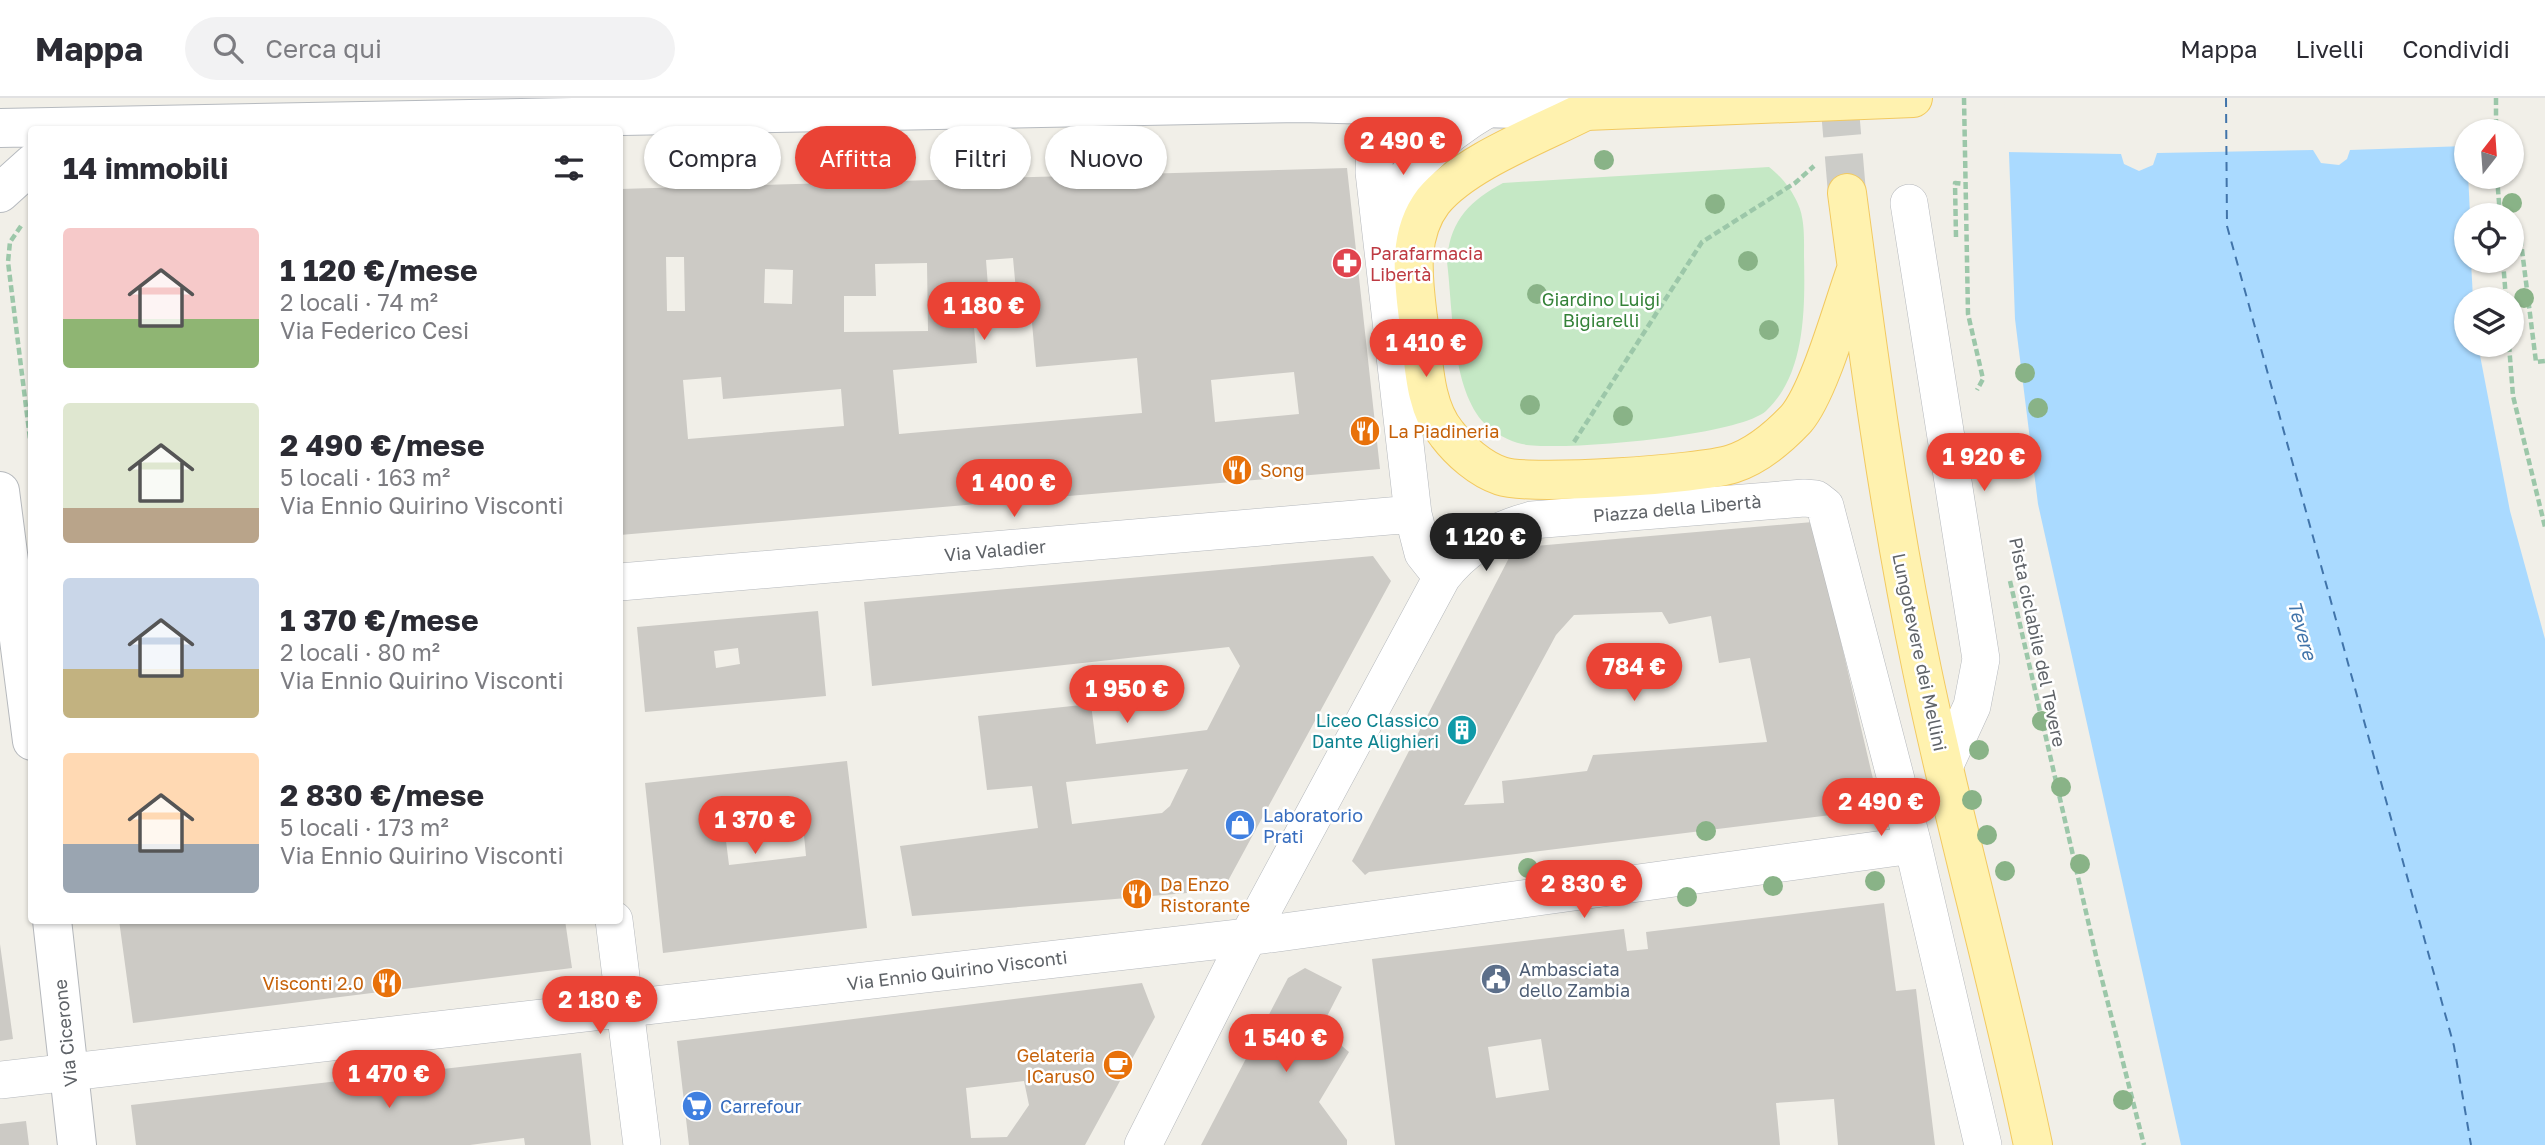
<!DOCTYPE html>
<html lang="it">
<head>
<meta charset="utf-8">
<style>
  :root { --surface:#fff; --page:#f2f2f3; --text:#2b2b33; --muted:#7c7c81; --line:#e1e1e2; --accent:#ea4335 }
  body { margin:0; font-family:"Golos Text",sans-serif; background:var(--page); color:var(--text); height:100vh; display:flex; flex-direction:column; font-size:26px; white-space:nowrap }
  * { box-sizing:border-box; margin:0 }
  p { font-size:23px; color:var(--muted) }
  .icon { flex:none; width:38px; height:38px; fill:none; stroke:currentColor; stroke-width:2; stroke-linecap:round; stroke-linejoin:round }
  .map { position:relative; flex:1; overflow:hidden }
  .drawer { position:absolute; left:28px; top:28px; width:595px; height:798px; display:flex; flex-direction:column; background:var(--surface); border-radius:7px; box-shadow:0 2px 5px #0004 }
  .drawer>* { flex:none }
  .guide { position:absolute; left:644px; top:28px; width:665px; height:63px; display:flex; gap:14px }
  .needle { width:46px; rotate:17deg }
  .tools { position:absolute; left:2454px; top:21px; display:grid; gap:14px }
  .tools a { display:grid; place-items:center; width:70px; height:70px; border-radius:50%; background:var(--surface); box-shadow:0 2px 5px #0004; font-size:35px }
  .price { position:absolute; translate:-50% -60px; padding:0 16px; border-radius:24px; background:var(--accent); color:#fff; font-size:23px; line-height:46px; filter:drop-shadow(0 2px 4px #0008) }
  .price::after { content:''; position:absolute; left:50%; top:42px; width:21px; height:16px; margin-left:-10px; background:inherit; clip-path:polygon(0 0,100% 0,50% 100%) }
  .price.current { background:#222; color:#fff }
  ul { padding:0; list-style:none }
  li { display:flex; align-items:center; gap:21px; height:175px; padding:0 35px }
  li span { display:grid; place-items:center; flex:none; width:196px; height:140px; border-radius:7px; color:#555 }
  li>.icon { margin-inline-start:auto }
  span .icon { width:84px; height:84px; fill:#fffc; stroke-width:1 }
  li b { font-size:30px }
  h2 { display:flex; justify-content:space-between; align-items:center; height:84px; padding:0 35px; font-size:30px }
  .pill { padding:0 24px; border-radius:32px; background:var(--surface); box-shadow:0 2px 5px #0004; font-size:24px; line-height:63px }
  .pill.current { background:var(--accent); color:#fff }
  header { display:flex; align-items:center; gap:42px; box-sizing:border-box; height:98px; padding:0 35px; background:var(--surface); border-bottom:2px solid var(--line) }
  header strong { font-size:33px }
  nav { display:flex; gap:38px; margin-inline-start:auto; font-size:24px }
  .search { width:490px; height:63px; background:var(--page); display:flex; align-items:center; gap:18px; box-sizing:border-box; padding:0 24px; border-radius:38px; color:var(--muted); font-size:26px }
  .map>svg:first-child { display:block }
</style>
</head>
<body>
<header>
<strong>Mappa</strong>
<div class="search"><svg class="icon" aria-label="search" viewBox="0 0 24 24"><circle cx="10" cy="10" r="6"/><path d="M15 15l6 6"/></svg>Cerca qui</div>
<nav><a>Mappa</a><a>Livelli</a><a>Condividi</a></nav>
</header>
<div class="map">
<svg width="2545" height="1047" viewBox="0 0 2545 1047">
  <rect width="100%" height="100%" fill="#f1efe8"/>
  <!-- green -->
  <path fill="#c5e8c5" d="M 1769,69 C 1781,78 1792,92 1798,106 C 1805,121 1804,142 1804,158 C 1805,209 1806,276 1766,313 C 1738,338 1559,354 1522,346 C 1509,343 1494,335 1485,326 C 1451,291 1453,211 1447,164 C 1449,124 1469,103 1503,85 Z"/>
  <!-- water -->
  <path fill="#aadaff" d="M 2007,0 L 2466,33 L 2470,117 L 2466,117 L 2466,163 L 2471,163 L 2473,201 L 2466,201 L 2466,247 L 2478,247 L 2510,413 L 2545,541 L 2545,1047 L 2181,1047 L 2038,406 L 2015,221 Z"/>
  <!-- pier -->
  <path fill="#f1efe8" d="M 2004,0 L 2470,0 L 2471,33 L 2466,33 L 2466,48 L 2350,52 L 2347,61 L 2339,67 L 2321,65 L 2313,52 L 2157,55 L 2153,67 L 2139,73 L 2124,66 L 2121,56 L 2005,54 Z"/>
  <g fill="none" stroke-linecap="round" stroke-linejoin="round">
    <!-- ferry -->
    <path stroke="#4174aa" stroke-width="2" stroke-dasharray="9 7" stroke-linecap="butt" d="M 2226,0 L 2227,128 L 2454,948 L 2471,1047"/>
  </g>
  <!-- building -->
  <path fill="#cccac5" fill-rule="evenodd" d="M 1347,70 L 1380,371 L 620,437 L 620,91 ZM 666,159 L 684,159 L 685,213 L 667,213 ZM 1013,160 L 1017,204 L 1030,203 L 1036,269 L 1137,260 L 1142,315 L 899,336 L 893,272 L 977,265 L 974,229 L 991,228 L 986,162 ZM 927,165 L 928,233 L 844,234 L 844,198 L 876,198 L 875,166 ZM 765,171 L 793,172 L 792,206 L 764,205 ZM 1294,274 L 1299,316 L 1215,324 L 1211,282 ZM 721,279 L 723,301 L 841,291 L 844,328 L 688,341 L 683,282 Z
    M 1813,424 L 1880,711 L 1369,774 L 1365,777 L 1352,763 L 1510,458 L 1535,448 ZM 1662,514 L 1669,526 L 1711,518 L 1719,565 L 1750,560 L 1767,644 L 1593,657 L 1587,673 L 1502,683 L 1504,705 L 1464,707 L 1556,537 L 1574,517 Z
    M 1373,458 L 1391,483 L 1223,792 L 912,818 L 900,748 L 1038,730 L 1032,688 L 987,692 L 978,618 L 1091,606 L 1096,646 L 1207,632 L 1240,568 L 1229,549 L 872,588 L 864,504 ZM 1188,671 L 1170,708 L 1162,715 L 1072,726 L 1066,684 Z
    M 818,513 L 826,598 L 645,614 L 637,529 ZM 738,550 L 740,566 L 716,570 L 714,553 Z
    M 847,663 L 867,830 L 663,855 L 645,685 ZM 803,727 L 806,758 L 729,767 L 725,735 Z
    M 1884,805 L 1896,893 L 1916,891 L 1935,1047 L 1838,1047 L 1834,1001 L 1776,1005 L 1780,1047 L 1395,1047 L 1372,861 L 1624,831 L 1627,853 L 1648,851 L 1646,834 ZM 1541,941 L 1549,992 L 1496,1000 L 1488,949 Z
    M 119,822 L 565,822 L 572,870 L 133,925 Z
    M 0,846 L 13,941 L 0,943 Z
    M 1305,870 L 1342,889 L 1321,930 L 1349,954 L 1319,1004 L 1347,1042 L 1347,1047 L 1201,1047 L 1288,880 Z
    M 1142,885 L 1155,919 L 1085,1047 L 689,1047 L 677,943 ZM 1024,983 L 1029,1007 L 1007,1039 L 971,1040 L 966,990 Z
    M 581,955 L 591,1047 L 525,1047 L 524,1040 L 470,1047 L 136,1047 L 131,1007 Z
    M 26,1023 L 29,1047 L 0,1047 L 0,1026 Z"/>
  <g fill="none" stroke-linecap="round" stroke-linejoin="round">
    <!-- primary-tunnel -->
    <path stroke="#ccccc8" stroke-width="38" stroke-dasharray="38 19" stroke-linecap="butt" d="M 1839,0 L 1847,95"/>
    <!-- minor casing -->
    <g stroke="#b5b8bc" stroke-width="38">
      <path id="minor" d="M 1909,105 L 1981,561 L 1972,608 L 1944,669
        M 1383,134 C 1388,81 1446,35 1489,10
        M 1442,479 C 1465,449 1497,431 1532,422 L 1804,400 L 1816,401 L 1825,408 L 1913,747 L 1983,1047
        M 620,484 L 1413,416
        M 614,822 L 642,1047
        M 0,982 L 1248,839 L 1913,747
        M 1143,1047 L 1248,839 L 1442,479 L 1423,455 L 1413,416 L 1374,74 L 1376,6"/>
    </g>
    <!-- tertiary casing -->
    <g stroke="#b5b8bc" stroke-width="40">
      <path id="tertiary" d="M 0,393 L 32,643
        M 52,822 L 77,1047"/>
    </g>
    <!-- secondary casing -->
    <g stroke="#b6babf" stroke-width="40">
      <path id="secondary" d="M 0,30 L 1302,5 L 1586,13
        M 0,95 L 32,66"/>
    </g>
    <!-- primary casing -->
    <g stroke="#f2c960" stroke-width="40">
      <path id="primary" d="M 1610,0 C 1559,30 1469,59 1433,103 C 1407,137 1413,180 1418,220 C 1424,257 1422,306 1447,336 C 1460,353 1480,371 1501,378 C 1529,388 1702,376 1732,366 C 1757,358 1778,340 1796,321 C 1820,293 1843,207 1857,169
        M 1586,13 L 1913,0
        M 1847,95 C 1868,255 1889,414 1922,572 C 1955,731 2000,888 2033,1047"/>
    </g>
    <!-- path -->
    <path stroke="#9cc7a9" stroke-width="4.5" stroke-dasharray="7 3.5" stroke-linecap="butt" d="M 1964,0 L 1968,216 L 1983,281 L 1977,292
      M 2496,0 L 2496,33
      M 2497,79 L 2500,117
      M 21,128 L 10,144 L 8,164 L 32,357
      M 2511,128 L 2519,128 L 2536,264 L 2545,263
      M 1956,139 L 1955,85 L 1964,86
      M 2503,163 L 2506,201
      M 2509,247 L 2513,298 L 2545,429
      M 1574,344 L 1702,144 L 1795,85 L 1814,68
      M 2010,483 L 2097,862 L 2144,1047"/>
    <!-- minor -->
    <use href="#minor" stroke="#fff" stroke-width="37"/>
    <!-- tertiary -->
    <use href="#tertiary" stroke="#fff" stroke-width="38"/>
    <!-- secondary -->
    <use href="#secondary" stroke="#fff" stroke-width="38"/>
    <!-- primary -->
    <use href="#primary" stroke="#fff2af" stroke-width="38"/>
  </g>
  <!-- trees -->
  <g fill="#89b387">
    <circle cx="1604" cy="62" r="10"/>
    <circle cx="2512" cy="105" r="10"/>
    <circle cx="1715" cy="106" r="10"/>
    <circle cx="1748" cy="163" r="10"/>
    <circle cx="1537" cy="196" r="10"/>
    <circle cx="2524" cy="200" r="10"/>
    <circle cx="1769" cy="232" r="10"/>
    <circle cx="2025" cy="275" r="10"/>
    <circle cx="1530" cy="307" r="10"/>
    <circle cx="2038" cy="310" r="10"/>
    <circle cx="1623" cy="318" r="10"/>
    <circle cx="2042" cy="623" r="10"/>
    <circle cx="1979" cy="652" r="10"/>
    <circle cx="2061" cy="689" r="10"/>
    <circle cx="1972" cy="702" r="10"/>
    <circle cx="1706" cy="733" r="10"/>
    <circle cx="1987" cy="737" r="10"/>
    <circle cx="2080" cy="766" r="10"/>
    <circle cx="1528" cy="770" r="10"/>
    <circle cx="2005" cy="773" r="10"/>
    <circle cx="1875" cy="783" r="10"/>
    <circle cx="1773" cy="788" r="10"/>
    <circle cx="1687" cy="799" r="10"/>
    <circle cx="2123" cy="1002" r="10"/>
  </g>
  <!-- icons -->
  <defs>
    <g id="pharmacy-disc" transform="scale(1.575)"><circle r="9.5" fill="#e0444e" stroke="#fff"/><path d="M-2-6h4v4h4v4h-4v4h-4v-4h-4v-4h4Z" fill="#fff"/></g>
    <g id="restaurant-disc" transform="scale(1.575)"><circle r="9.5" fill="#e8710a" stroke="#fff"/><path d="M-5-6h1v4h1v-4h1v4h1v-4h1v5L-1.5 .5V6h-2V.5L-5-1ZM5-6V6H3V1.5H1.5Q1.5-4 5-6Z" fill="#fff"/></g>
    <g id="building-disc" transform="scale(1.575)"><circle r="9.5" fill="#0f9aa8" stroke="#fff"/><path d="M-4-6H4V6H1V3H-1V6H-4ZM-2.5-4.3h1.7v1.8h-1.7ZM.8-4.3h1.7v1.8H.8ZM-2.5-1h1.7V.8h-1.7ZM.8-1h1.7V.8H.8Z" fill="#fff"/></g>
    <g id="shop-disc" transform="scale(1.575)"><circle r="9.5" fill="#3f7fe0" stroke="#fff"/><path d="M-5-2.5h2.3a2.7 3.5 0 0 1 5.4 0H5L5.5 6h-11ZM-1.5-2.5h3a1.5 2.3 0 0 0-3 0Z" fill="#fff"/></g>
    <g id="civic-disc" transform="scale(1.575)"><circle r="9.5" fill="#5c6f8a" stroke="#fff"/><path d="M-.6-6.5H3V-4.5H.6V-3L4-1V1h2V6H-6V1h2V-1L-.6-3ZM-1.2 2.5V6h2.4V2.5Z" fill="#fff"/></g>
    <g id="cafe-disc" transform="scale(1.575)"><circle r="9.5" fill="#e8710a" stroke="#fff"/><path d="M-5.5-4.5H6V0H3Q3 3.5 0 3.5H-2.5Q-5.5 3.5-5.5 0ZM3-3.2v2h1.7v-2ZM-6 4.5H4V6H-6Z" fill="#fff"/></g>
    <g id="supermarket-disc" transform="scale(1.575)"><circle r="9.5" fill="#3f7fe0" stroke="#fff"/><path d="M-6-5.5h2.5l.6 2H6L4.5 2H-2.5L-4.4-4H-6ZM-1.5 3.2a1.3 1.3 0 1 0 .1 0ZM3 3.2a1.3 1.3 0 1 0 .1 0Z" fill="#fff"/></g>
  </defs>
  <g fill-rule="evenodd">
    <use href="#pharmacy-disc" x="1347" y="165"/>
    <use href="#restaurant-disc" x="1365" y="333"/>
    <use href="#restaurant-disc" x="1237" y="372"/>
    <use href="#building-disc" x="1462" y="632"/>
    <use href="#shop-disc" x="1240" y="727"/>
    <use href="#restaurant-disc" x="1137" y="796"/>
    <use href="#civic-disc" x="1496" y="881"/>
    <use href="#restaurant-disc" x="387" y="885"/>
    <use href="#cafe-disc" x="1118" y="967"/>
    <use href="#supermarket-disc" x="697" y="1008"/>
  </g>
  <g text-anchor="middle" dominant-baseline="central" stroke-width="5" stroke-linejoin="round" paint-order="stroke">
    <!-- health labels -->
    <g font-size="18" fill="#be3a42" stroke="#fff" text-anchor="start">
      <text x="1370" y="155">Parafarmacia<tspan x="1370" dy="21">Libertà</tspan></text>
    </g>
    <!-- park labels -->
    <g font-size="18" fill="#348238" stroke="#fff">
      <text x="1601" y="201">Giardino Luigi<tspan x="1601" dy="21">Bigiarelli</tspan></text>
    </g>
    <!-- food labels -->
    <g font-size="18" fill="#c56008" stroke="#fff" text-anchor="start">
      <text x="1388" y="333">La Piadineria</text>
      <text x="1260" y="372">Song</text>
      <text x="1160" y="786">Da Enzo<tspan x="1160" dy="21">Ristorante</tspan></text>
      <text x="364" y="885" text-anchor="end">Visconti 2.0</text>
      <text x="1095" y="957" text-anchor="end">Gelateria<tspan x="1095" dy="21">ICarusO</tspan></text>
    </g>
    <!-- street labels -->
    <g font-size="18" fill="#5f6368" stroke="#fff">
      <text transform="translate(1677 410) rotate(-5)">Piazza della Libertà</text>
      <text transform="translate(995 452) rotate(-5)">Via Valadier</text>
      <text transform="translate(2038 544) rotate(78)">Pista ciclabile del Tevere</text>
      <text transform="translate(1920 554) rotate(78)">Lungotevere dei Mellini</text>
      <text transform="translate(957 872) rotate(-7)">Via Ennio Quirino Visconti</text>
      <text transform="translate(65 935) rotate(-96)">Via Cicerone</text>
    </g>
    <!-- culture labels -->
    <g font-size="18" fill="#0d838f" stroke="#fff" text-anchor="end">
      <text x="1439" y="622">Liceo Classico<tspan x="1439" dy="21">Dante Alighieri</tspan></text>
    </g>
    <!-- shop labels -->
    <g font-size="18" fill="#366cbe" stroke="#fff" text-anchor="start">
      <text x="1263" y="717">Laboratorio<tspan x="1263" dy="21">Prati</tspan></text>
      <text x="720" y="1008">Carrefour</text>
    </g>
    <!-- service labels -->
    <g font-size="18" fill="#4e5e75" stroke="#fff" text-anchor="start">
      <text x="1519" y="871">Ambasciata<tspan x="1519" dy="21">dello Zambia</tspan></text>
    </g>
    <!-- water labels -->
    <g font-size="19" font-style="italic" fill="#4174aa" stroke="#fff">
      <text transform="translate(2303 532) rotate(74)">Tevere</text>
    </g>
  </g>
</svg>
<div class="tools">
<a><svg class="needle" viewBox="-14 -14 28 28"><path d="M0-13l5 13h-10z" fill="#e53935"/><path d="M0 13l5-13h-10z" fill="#7c7c81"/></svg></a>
<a><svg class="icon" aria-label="locate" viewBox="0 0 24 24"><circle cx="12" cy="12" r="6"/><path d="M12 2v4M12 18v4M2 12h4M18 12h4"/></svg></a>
<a><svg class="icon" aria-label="layers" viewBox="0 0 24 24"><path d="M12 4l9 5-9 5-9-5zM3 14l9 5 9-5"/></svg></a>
</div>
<b class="price" style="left:1403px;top:79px">2 490 €</b>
<b class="price" style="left:984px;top:244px">1 180 €</b>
<b class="price" style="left:1426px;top:281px">1 410 €</b>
<b class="price" style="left:1984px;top:395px">1 920 €</b>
<b class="price" style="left:1014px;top:421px">1 400 €</b>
<b class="price current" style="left:1486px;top:475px">1 120 €</b>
<b class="price" style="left:1634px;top:605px">784 €</b>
<b class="price" style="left:1127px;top:627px">1 950 €</b>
<b class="price" style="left:1881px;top:740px">2 490 €</b>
<b class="price" style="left:755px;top:758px">1 370 €</b>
<b class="price" style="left:1584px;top:822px">2 830 €</b>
<b class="price" style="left:600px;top:938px">2 180 €</b>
<b class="price" style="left:1286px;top:976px">1 540 €</b>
<b class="price" style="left:389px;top:1012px">1 470 €</b>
<div class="guide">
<a class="pill">Compra</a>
<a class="pill current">Affitta</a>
<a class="pill">Filtri</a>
<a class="pill">Nuovo</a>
</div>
<section class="drawer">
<h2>14 immobili<svg class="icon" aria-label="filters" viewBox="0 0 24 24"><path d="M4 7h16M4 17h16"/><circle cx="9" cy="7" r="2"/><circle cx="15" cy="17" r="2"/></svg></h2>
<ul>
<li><span style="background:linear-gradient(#f6c9c9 65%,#8fb573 0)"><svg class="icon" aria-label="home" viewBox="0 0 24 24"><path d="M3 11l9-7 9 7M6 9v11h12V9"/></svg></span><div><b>1 120 €/mese</b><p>2 locali · 74 m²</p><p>Via Federico Cesi</p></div></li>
<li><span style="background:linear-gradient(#dfe7d0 75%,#b9a48a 0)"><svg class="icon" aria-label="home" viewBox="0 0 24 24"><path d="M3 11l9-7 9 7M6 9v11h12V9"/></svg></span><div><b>2 490 €/mese</b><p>5 locali · 163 m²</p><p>Via Ennio Quirino Visconti</p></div></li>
<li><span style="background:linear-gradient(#c9d6e8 65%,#c2b280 0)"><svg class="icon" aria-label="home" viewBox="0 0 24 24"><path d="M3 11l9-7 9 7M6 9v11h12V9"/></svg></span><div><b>1 370 €/mese</b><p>2 locali · 80 m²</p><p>Via Ennio Quirino Visconti</p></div></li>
<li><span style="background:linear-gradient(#ffd9b3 65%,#9aa5b1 0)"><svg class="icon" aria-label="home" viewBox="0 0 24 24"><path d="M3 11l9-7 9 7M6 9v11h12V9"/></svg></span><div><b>2 830 €/mese</b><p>5 locali · 173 m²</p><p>Via Ennio Quirino Visconti</p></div></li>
</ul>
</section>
</div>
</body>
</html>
